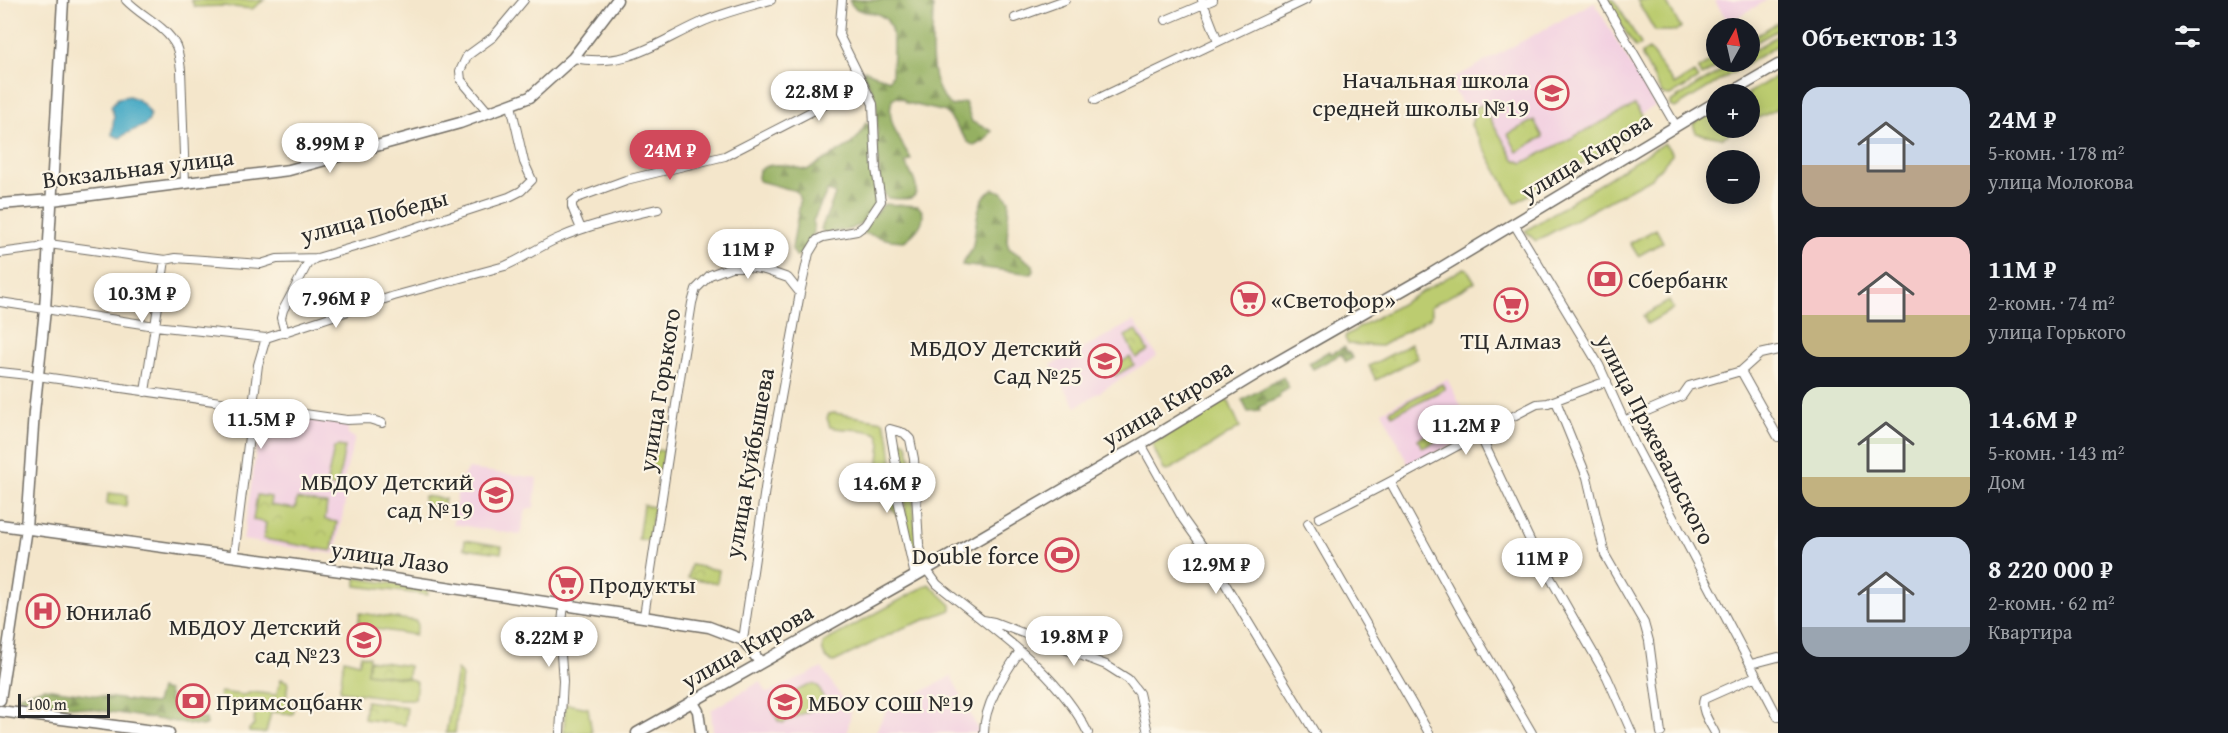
<!DOCTYPE html>
<html lang="ru">
<head>
<meta charset="utf-8">
<style>
  :root { --surface:#171b24; --page:#20242c; --text:#f1f3f6; --muted:#9ea1a6; --accent:#d1495b }
  body { margin:0; font-family:"Gentium Book Plus",serif; background:var(--page); color:var(--text); height:100vh; display:flex; flex-direction:column; font-size:22px; white-space:nowrap }
  * { box-sizing:border-box; margin:0 }
  p { font-size:20px; color:var(--muted) }
  .icon { flex:none; width:33px; height:33px; fill:none; stroke:currentColor; stroke-width:2; stroke-linecap:round; stroke-linejoin:round }
  .map { position:relative; flex:1; overflow:hidden }
  .panel { display:flex; flex-direction:column; background:var(--surface); width:450px }
  .panel>* { flex:none }
  .needle { width:39px; rotate:8deg }
  .tools { position:absolute; left:1706px; top:18px; display:grid; gap:12px }
  .tools a { display:grid; place-items:center; width:54px; height:54px; border-radius:50%; background:var(--surface); box-shadow:0 3px 15px #0003; font-size:30px }
  .scale { position:absolute; left:18px; bottom:15px; width:92px; box-sizing:border-box; padding-left:6px; border:3px solid #2b2b2b; border-top:0; font-size:16px; line-height:21px; white-space:nowrap; color:#2b2b2b; -webkit-text-stroke:4px #fcf5e5; paint-order:stroke }
  .price { position:absolute; translate:-50% -51px; padding:0 14px; border-radius:21px; background:#fff; color:#222; font-size:20px; line-height:39px; filter:drop-shadow(0 2px 3px #0008) }
  .price::after { content:''; position:absolute; left:50%; top:36px; width:18px; height:14px; margin-left:-9px; background:inherit; clip-path:polygon(0 0,100% 0,50% 100%) }
  .price.active { background:var(--accent); color:#fff }
  ul { padding:0; list-style:none }
  li { display:flex; align-items:center; gap:18px; height:150px; padding:0 24px }
  li span { display:grid; place-items:center; flex:none; width:168px; height:120px; border-radius:18px; color:#555 }
  li>.icon { margin-inline-start:auto }
  span .icon { width:72px; height:72px; fill:#fffc; stroke-width:1 }
  li b { font-size:26px }
  h2 { display:flex; justify-content:space-between; align-items:center; height:72px; padding:0 24px; font-size:26px }
  main { display:flex; flex:1; min-height:0 }
  .map>svg:first-child { display:block }
</style>
</head>
<body>
<main>
<div class="map">
<svg width="1778" height="733" viewBox="0 0 1778 733">
  <defs>
    <pattern id="forest-firs" width="22" height="20" patternUnits="userSpaceOnUse" patternTransform="scale(1.5)"><rect width="22" height="20" fill="#95b062"/><path d="M5 1l3.5 6h-7zM16 11l3.5 6h-7z" fill="#7a8f51"/></pattern>
    <pattern id="park-crowns" width="20" height="18" patternUnits="userSpaceOnUse" patternTransform="scale(1.5)"><rect width="20" height="18" fill="#bccc6f"/><path d="M2 6a3 3 0 1 1 6 0M12 15a3 3 0 1 1 6 0" fill="none" stroke="#a2af60"/></pattern>
  </defs>
  <rect width="100%" height="100%" fill="#fcf5e5"/>
  <filter id="ink" filterUnits="userSpaceOnUse"><feTurbulence type="fractalNoise" baseFrequency=".0167" numOctaves="2"/><feDisplacementMap in="SourceGraphic" scale="12" xChannelSelector="R" yChannelSelector="G"/><feConvolveMatrix kernelMatrix="1 2 1 2 8 2 1 2 1" color-interpolation-filters="sRGB"/></filter>
  <filter id="wash" filterUnits="userSpaceOnUse"><feTurbulence type="fractalNoise" baseFrequency=".008" numOctaves="4" result="noise"/><feDisplacementMap in="SourceGraphic" scale="24" xChannelSelector="R" yChannelSelector="G"/><feGaussianBlur stdDeviation="1.35" result="paint"/><feColorMatrix in="noise" values="0 0 0 0 0 0 0 0 0 0 0 0 0 0 0 0 0 1.4 0 .05"/><feComposite in="paint" operator="in"/></filter>
  <g filter="url(#wash)">
    <rect width="100%" height="100%" fill="#f4e6cb"/>
    <!-- built -->
    <path fill="#f2cfe1" d="M 1714,0 L 1767,0 L 1736,18 L 1728,21 Z
      M 1594,2 L 1655,106 L 1509,188 L 1449,81 Z
      M 1134,321 L 1157,356 L 1076,407 L 1051,365 Z
      M 1447,379 L 1475,433 L 1409,466 L 1382,411 Z
      M 268,413 L 348,424 L 348,434 L 355,438 L 340,493 L 346,497 L 335,554 L 243,540 L 261,420 Z
      M 468,469 L 537,478 L 534,508 L 526,510 L 520,535 L 453,524 L 459,481 Z
      M 822,668 L 851,712 L 847,733 L 713,733 L 711,710 L 759,682 L 761,682 L 767,693 Z
      M 951,676 L 980,733 L 875,733 L 886,711 Z"/>
    <!-- green -->
    <path fill="#bccc6f" stroke="#747c4d" stroke-width="1.5" d="M 191,0 L 264,0 L 252,9 L 223,6 L 195,7 Z
      M 1606,0 L 1614,0 L 1641,44 L 1640,46 L 1635,47 Z
      M 1637,0 L 1665,0 L 1681,28 L 1676,31 L 1655,31 Z
      M 1778,22 L 1778,30 L 1749,46 L 1749,40 Z
      M 1778,35 L 1778,45 L 1675,108 L 1670,106 L 1670,102 L 1735,62 L 1749,62 L 1749,53 Z
      M 1649,49 L 1674,85 L 1694,73 L 1698,79 L 1670,96 L 1663,95 L 1642,56 L 1642,53 Z
      M 1716,58 L 1716,62 L 1727,62 L 1701,76 L 1698,69 Z
      M 1778,75 L 1778,109 L 1749,122 L 1749,94 L 1747,94 Z
      M 1482,105 L 1514,159 L 1523,163 L 1635,105 L 1648,125 L 1515,203 L 1471,125 L 1476,107 Z
      M 1716,109 L 1716,128 L 1738,129 L 1722,138 L 1696,133 L 1693,124 Z
      M 1664,143 L 1672,152 L 1672,155 L 1651,178 L 1536,241 L 1525,231 Z
      M 1464,268 L 1467,269 L 1475,282 L 1430,307 L 1432,313 L 1431,317 L 1381,346 L 1348,344 L 1345,338 L 1346,335 Z
      M 1225,400 L 1229,402 L 1240,427 L 1196,455 L 1167,471 L 1164,470 L 1152,444 Z
      M 834,413 L 883,421 L 889,436 L 898,517 L 876,485 L 881,444 L 878,434 C 862,427 846,431 830,427 L 827,418 L 829,414 Z
      M 899,440 L 901,440 L 907,444 L 911,460 L 916,543 L 914,547 L 908,536 Z
      M 337,446 L 345,447 L 337,488 L 326,486 L 334,448 Z
      M 356,578 L 427,589 L 428,595 L 356,586 Z
      M 929,584 L 951,605 L 951,610 L 903,628 L 834,662 C 825,661 820,650 824,642 Z
      M 360,613 L 416,621 L 418,625 L 415,635 L 363,627 L 358,625 Z
      M 361,655 L 369,657 L 367,673 L 410,679 L 417,682 L 415,699 L 397,699 L 341,691 L 340,688 L 344,659 L 359,663 Z
      M 457,670 L 462,675 L 455,733 L 446,733 Z
      M 281,679 L 288,682 L 286,700 L 292,705 L 294,712 L 292,714 L 271,712 L 266,733 L 249,732 L 249,729 L 254,725 L 255,710 L 219,702 L 220,692 L 244,695 L 252,692 L 276,695 Z
      M 812,684 L 818,686 L 824,699 L 822,705 L 783,723 L 778,721 L 771,706 L 773,701 Z
      M 567,704 L 588,708 L 592,733 L 564,733 L 565,705 Z"/>
    <!-- forest -->
    <path fill="url(#forest-firs)" stroke="#606e46" stroke-width="1.5" d="M 849,0 L 928,0 L 933,7 C 933,36 925,87 952,106 L 965,102 L 972,122 L 992,131 L 984,141 L 974,146 L 968,142 L 946,112 L 907,103 L 903,99 L 897,97 L 893,98 C 884,117 900,141 910,157 L 911,160 L 905,163 C 909,170 924,193 911,198 C 905,200 893,198 887,198 C 873,181 879,122 876,100 C 874,89 862,81 864,70 L 889,80 L 892,74 C 892,59 896,35 888,22 C 879,7 856,18 849,0 Z
      M 866,122 L 870,126 L 872,170 L 878,200 C 861,228 858,230 825,233 L 821,229 L 835,195 L 834,193 L 827,191 L 813,221 L 814,233 L 800,255 L 796,256 L 792,249 L 800,202 L 799,195 L 796,191 L 759,181 L 758,178 L 759,170 C 775,160 791,167 807,170 L 850,145 L 860,135 Z
      M 993,189 L 1002,192 L 1009,200 L 1007,242 L 1009,248 L 1033,265 L 1034,271 L 1032,274 L 962,265 C 963,258 970,256 972,249 C 977,232 974,198 993,189 Z
      M 884,204 L 918,206 C 931,218 915,234 904,241 L 890,240 L 860,232 Z
      M 1344,347 L 1353,358 L 1346,362 L 1341,354 L 1313,369 L 1309,363 L 1329,351 L 1331,354 Z
      M 1283,377 L 1289,388 L 1279,394 L 1280,397 L 1259,407 L 1260,411 L 1248,412 L 1242,400 Z
      M 44,688 L 154,704 L 156,703 L 160,689 L 168,691 L 172,708 L 178,714 L 206,719 L 207,724 L 202,726 L 18,698 L 19,695 Z"/>
    <!-- park -->
    <path fill="url(#park-crowns)" stroke="#747c4d" stroke-width="1.5" d="M 1534,120 L 1543,137 L 1517,152 L 1508,134 Z
      M 1656,229 L 1663,242 L 1638,256 L 1630,243 Z
      M 1669,301 L 1673,309 L 1647,324 L 1643,316 Z
      M 1136,330 L 1148,351 L 1136,358 L 1125,336 Z
      M 1411,344 L 1418,358 L 1376,380 L 1369,366 Z
      M 1130,357 L 1134,365 L 1115,376 L 1110,368 Z
      M 1442,384 L 1445,389 L 1392,415 L 1390,410 Z
      M 1457,419 L 1462,429 L 1422,448 L 1418,439 Z
      M 658,450 L 664,451 L 661,470 L 649,468 L 650,457 Z
      M 108,493 L 127,495 L 126,506 L 107,504 Z
      M 257,495 L 271,497 L 270,505 L 295,509 L 297,499 L 327,504 L 325,520 L 337,522 L 332,551 L 263,539 L 266,523 L 253,520 Z
      M 424,496 L 445,499 L 443,508 L 423,505 Z
      M 643,505 L 654,507 L 649,541 L 638,539 Z
      M 465,540 L 502,546 L 501,553 L 464,548 Z
      M 691,565 L 719,570 L 717,583 L 688,578 Z
      M 369,660 L 409,666 L 408,678 L 367,673 Z
      M 366,701 L 407,707 L 405,725 L 364,719 Z"/>
    <!-- water -->
    <path fill="#45a9c5" stroke="#386a78" stroke-width="1.5" d="M 129,96 C 139,99 158,113 146,124 C 140,129 129,130 120,138 L 112,135 L 114,116 L 111,106 L 118,98 Z"/>
  </g>
  <g filter="url(#ink)">
    <g fill="none" stroke-linecap="round" stroke-linejoin="round">
      <!-- minor casing -->
      <g stroke="#716c63" stroke-width="10">
        <path id="minor" d="M 126,0 C 141,16 166,26 176,46 C 179,53 180,62 181,70 L 185,183
          M 1202,0 L 1218,41
          M 1603,0 L 1676,126
          M 1015,18 L 1065,0
          M 1166,20 L 1213,0
          M 573,58 C 628,68 654,44 700,23 C 722,13 747,7 771,0
          M 1095,100 L 1306,0
          M 489,113 L 461,80 L 460,71 L 467,56 L 493,37 L 524,0
          M 1514,224 L 1599,365 L 1635,445 L 1778,717
          M 581,229 L 572,207 L 572,202 L 577,198 L 626,180 L 725,156 L 863,85
          M 0,253 L 38,248 L 49,244 L 165,260 L 175,258 L 261,264 L 277,259 L 317,258 L 378,240 L 509,197 L 521,191 L 532,180 L 524,162 L 511,105
          M 0,302 L 155,326 L 266,338 L 394,296 L 505,266 C 524,258 540,246 559,238 C 591,224 625,216 658,209
          M 285,333 L 281,318 L 283,310 L 308,263 L 316,258
          M 1741,371 L 1760,354 L 1778,350
          M 0,372 L 37,376 L 347,420 L 369,419 L 382,423
          M 145,392 L 165,260
          M 1556,401 L 1587,477 L 1605,555 L 1644,623 L 1649,641 L 1661,733
          M 1624,421 L 1682,396 L 1689,386 L 1741,371 L 1778,437
          M 1479,433 L 1535,551 L 1607,677 L 1632,733
          M 1141,444 L 1183,519 L 1203,547 L 1315,733
          M 1391,483 L 1460,609 L 1532,733
          M 1319,518 C 1393,482 1464,441 1537,404 L 1548,403 L 1607,381
          M 1308,523 L 1429,733
          M 234,556 L 258,365 L 266,338
          M 915,576 L 898,500 L 896,465 L 890,429 L 904,433 L 910,439 L 914,459 L 919,544 L 926,569 L 937,584 C 991,629 1056,669 1088,733
          M 644,616 L 682,365 L 692,303 L 696,289 L 710,275 L 731,267 L 749,267 L 765,270 L 788,278 L 800,293
          M 983,620 L 994,622 L 1106,665 L 1128,679 L 1139,693 L 1148,733
          M 743,640 L 767,475 L 800,293 L 809,253 L 817,240 L 823,237 L 857,231 L 865,225 L 881,201 L 876,169 L 873,104 L 839,35 L 842,0
          M 1751,664 L 1778,657
          M 560,733 L 563,681 L 560,642 L 564,604
          M 984,733 C 984,704 1004,675 1020,651
          M 1715,733 C 1710,723 1700,710 1704,699 L 1756,676"/>
      </g>
      <!-- major casing -->
      <g stroke="#716c63" stroke-width="13">
        <path id="major" d="M 1728,94 L 1778,65
          M 0,204 L 52,200 L 289,170 L 460,123 L 530,97 L 573,58 L 617,0
          M 0,525 L 341,571 L 709,627 L 743,640 L 760,662
          M 0,700 L 26,528 L 34,412 L 45,310 L 63,0
          M 692,701 L 698,711 L 701,733
          M 0,711 L 169,733
          M 637,733 L 915,576 L 1141,444 L 1263,370 L 1429,275 L 1716,102"/>
      </g>
      <!-- minor -->
      <use href="#minor" stroke="#fff" stroke-width="8"/>
      <!-- major -->
      <use href="#major" stroke="#fff" stroke-width="10"/>
    </g>
  </g>
  <!-- icons -->
  <defs>
    <g id="school-ring" transform="scale(1.725)"><circle r="9.5" fill="#fcf5e5" stroke="#d1495b" stroke-width="1.5"/><path d="M0-5L7-2L0 1L-7-2ZM-4 1L0 2.5L4 1V4Q0 6-4 4Z" fill="#d1495b"/></g>
    <g id="bank-ring" transform="scale(1.725)"><circle r="9.5" fill="#fcf5e5" stroke="#d1495b" stroke-width="1.5"/><path d="M-6-4H6V4H-6ZM0-2.3a2.3 2.3 0 1 0 0 4.6a2.3 2.3 0 1 0 0-4.6Z" fill="#d1495b"/></g>
    <g id="supermarket-ring" transform="scale(1.725)"><circle r="9.5" fill="#fcf5e5" stroke="#d1495b" stroke-width="1.5"/><path d="M-6-5.5h2.5l.6 2H6L4.5 2H-2.5L-4.4-4H-6ZM-1.5 3.2a1.3 1.3 0 1 0 .1 0ZM3 3.2a1.3 1.3 0 1 0 .1 0Z" fill="#d1495b"/></g>
    <g id="stadium-ring" transform="scale(1.725)"><circle r="9.5" fill="#fcf5e5" stroke="#d1495b" stroke-width="1.5"/><path d="M0-5a6.5 5 0 1 0 0 10a6.5 5 0 1 0 0-10ZM-3.5-1.8h7v3.6h-7Z" fill="#d1495b"/></g>
    <g id="hospital-ring" transform="scale(1.725)"><circle r="9.5" fill="#fcf5e5" stroke="#d1495b" stroke-width="1.5"/><path d="M-5-5h3v3.5h4V-5h3V5h-3V1.5h-4V5h-3Z" fill="#d1495b"/></g>
  </defs>
  <g fill-rule="evenodd">
    <use href="#school-ring" x="1552" y="93"/>
    <use href="#bank-ring" x="1605" y="279"/>
    <use href="#supermarket-ring" x="1248" y="299"/>
    <use href="#supermarket-ring" x="1511" y="305"/>
    <use href="#school-ring" x="1105" y="361"/>
    <use href="#school-ring" x="496" y="495"/>
    <use href="#stadium-ring" x="1062" y="555"/>
    <use href="#supermarket-ring" x="566" y="584"/>
    <use href="#hospital-ring" x="43" y="611"/>
    <use href="#school-ring" x="364" y="640"/>
    <use href="#bank-ring" x="193" y="701"/>
    <use href="#school-ring" x="785" y="702"/>
  </g>
  <g text-anchor="middle" dominant-baseline="central" stroke-width="4.5" stroke-linejoin="round" paint-order="stroke">
    <!-- poi labels -->
    <g font-size="24" fill="#2b2b2b" stroke="#fcf5e5" text-anchor="start">
      <text x="1529" y="79" text-anchor="end">Начальная школа<tspan x="1529" dy="28">средней школы №19</tspan></text>
      <text x="1628" y="279">Сбербанк</text>
      <text x="1271" y="299">«Светофор»</text>
      <text x="1511" y="340" text-anchor="middle">ТЦ Алмаз</text>
      <text x="1082" y="347" text-anchor="end">МБДОУ Детский<tspan x="1082" dy="28">Сад №25</tspan></text>
      <text x="473" y="481" text-anchor="end">МБДОУ Детский<tspan x="473" dy="28">сад №19</tspan></text>
      <text x="1039" y="555" text-anchor="end">Double force</text>
      <text x="589" y="584">Продукты</text>
      <text x="66" y="611">Юнилаб</text>
      <text x="341" y="626" text-anchor="end">МБДОУ Детский<tspan x="341" dy="28">сад №23</tspan></text>
      <text x="216" y="701">Примсоцбанк</text>
      <text x="808" y="702">МБОУ СОШ №19</text>
    </g>
    <!-- street labels -->
    <g font-size="24" fill="#2b2b2b" stroke="#fcf5e5">
      <text transform="translate(1586 156) rotate(-31)">улица Кирова</text>
      <text transform="translate(138 168) rotate(-7)">Вокзальная улица</text>
      <text transform="translate(374 216) rotate(-15)">улица Победы</text>
      <text transform="translate(659 390) rotate(-81)">улица Горького</text>
      <text transform="translate(1167 403) rotate(-31)">улица Кирова</text>
      <text transform="translate(1656 439) rotate(63)">улица Пржевальского</text>
      <text transform="translate(749 463) rotate(-80)">улица Куйбышева</text>
      <text transform="translate(390 557) rotate(8)">улица Лазо</text>
      <text transform="translate(747 646) rotate(-30)">улица Кирова</text>
    </g>
  </g>
</svg>
<div class="tools">
<a><svg class="needle" viewBox="-14 -14 28 28"><path d="M0-13l5 13h-10z" fill="#e53935"/><path d="M0 13l5-13h-10z" fill="#9ea1a6"/></svg></a>
<a>+</a>
<a>−</a>
</div>
<div class="scale">100 m</div>
<b class="price" style="left:819px;top:122px">22.8M ₽</b>
<b class="price" style="left:330px;top:174px">8.99M ₽</b>
<b class="price active" style="left:670px;top:181px">24M ₽</b>
<b class="price" style="left:748px;top:280px">11M ₽</b>
<b class="price" style="left:142px;top:324px">10.3M ₽</b>
<b class="price" style="left:336px;top:329px">7.96M ₽</b>
<b class="price" style="left:261px;top:450px">11.5M ₽</b>
<b class="price" style="left:1466px;top:456px">11.2M ₽</b>
<b class="price" style="left:887px;top:514px">14.6M ₽</b>
<b class="price" style="left:1542px;top:589px">11M ₽</b>
<b class="price" style="left:1216px;top:595px">12.9M ₽</b>
<b class="price" style="left:1074px;top:667px">19.8M ₽</b>
<b class="price" style="left:549px;top:668px">8.22M ₽</b>
</div>
<section class="panel">
<h2>Объектов: 13<svg class="icon" aria-label="filters" viewBox="0 0 24 24"><path d="M4 7h16M4 17h16"/><circle cx="9" cy="7" r="2"/><circle cx="15" cy="17" r="2"/></svg></h2>
<ul>
<li><span style="background:linear-gradient(#c9d6e8 65%,#b9a48a 0)"><svg class="icon" aria-label="home" viewBox="0 0 24 24"><path d="M3 11l9-7 9 7M6 9v11h12V9"/></svg></span><div><b>24M ₽</b><p>5-комн. · 178 m²</p><p>улица Молокова</p></div></li>
<li><span style="background:linear-gradient(#f6c9c9 65%,#c2b280 0)"><svg class="icon" aria-label="home" viewBox="0 0 24 24"><path d="M3 11l9-7 9 7M6 9v11h12V9"/></svg></span><div><b>11M ₽</b><p>2-комн. · 74 m²</p><p>улица Горького</p></div></li>
<li><span style="background:linear-gradient(#dfe7d0 75%,#c2b280 0)"><svg class="icon" aria-label="home" viewBox="0 0 24 24"><path d="M3 11l9-7 9 7M6 9v11h12V9"/></svg></span><div><b>14.6M ₽</b><p>5-комн. · 143 m²</p><p>Дом</p></div></li>
<li><span style="background:linear-gradient(#c9d6e8 75%,#9aa5b1 0)"><svg class="icon" aria-label="home" viewBox="0 0 24 24"><path d="M3 11l9-7 9 7M6 9v11h12V9"/></svg></span><div><b>8 220 000 ₽</b><p>2-комн. · 62 m²</p><p>Квартира</p></div></li>
</ul>
</section>
</main>
</body>
</html>
